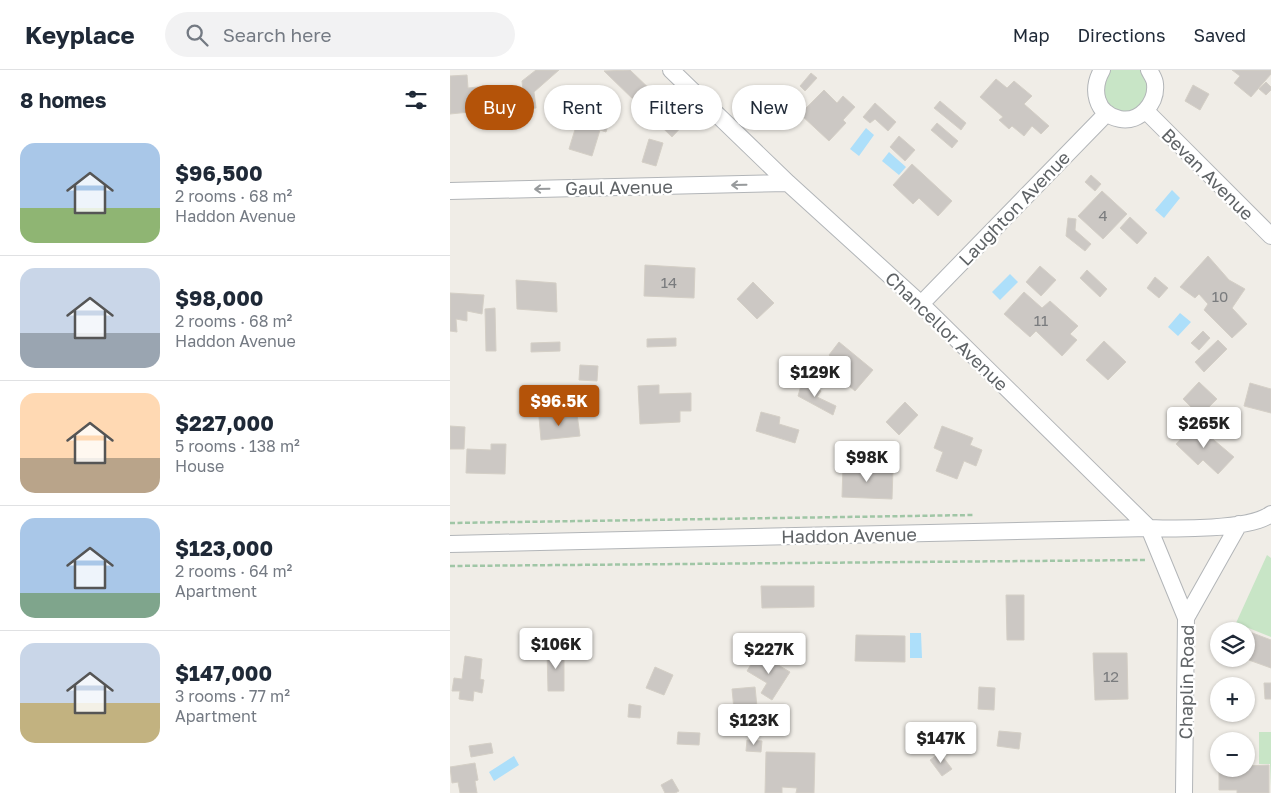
<!DOCTYPE html>
<html lang="en">
<head>
<meta charset="utf-8">
<style>
  :root { --surface:#fff; --page:#f2f2f3; --text:#1f2937; --muted:#747a83; --line:#e0e1e3; --accent:#b45309 }
  body { margin:0; font-family:"Golos Text",sans-serif; background:var(--page); color:var(--text); height:100vh; display:flex; flex-direction:column; font-size:19px; white-space:nowrap }
  * { box-sizing:border-box; margin:0 }
  p { font-size:16px; color:var(--muted) }
  .icon { flex:none; width:28px; height:28px; fill:none; stroke:currentColor; stroke-width:2; stroke-linecap:round; stroke-linejoin:round }
  .map { position:relative; flex:1; overflow:hidden }
  .side { display:flex; flex-direction:column; background:var(--surface); width:450px }
  .side>* { flex:none }
  .guide { position:absolute; left:15px; top:15px; width:475px; height:45px; display:flex; gap:10px }
  .tools { position:absolute; left:760px; top:552px; display:grid; gap:10px }
  .tools a { display:grid; place-items:center; width:45px; height:45px; border-radius:50%; background:var(--surface); box-shadow:0 1px 4px #0004; font-size:25px }
  .price { position:absolute; translate:-50% -42px; padding:0 11px; border-radius:5px; background:#fff; color:#222; font-size:16px; line-height:32px; filter:drop-shadow(0 1px 2px #0008) }
  .price::after { content:''; position:absolute; left:50%; top:30px; width:15px; height:11px; margin-left:-8px; background:inherit; clip-path:polygon(0 0,100% 0,50% 100%) }
  .price.current { background:var(--accent); color:#fff }
  ul { padding:0; list-style:none }
  li { display:flex; align-items:center; gap:15px; height:125px; padding:0 20px }
  li+li { border-top:1px solid var(--line) }
  li span { display:grid; place-items:center; flex:none; width:140px; height:100px; border-radius:15px; color:#555 }
  li>.icon { margin-inline-start:auto }
  span .icon { width:60px; height:60px; fill:#fffc; stroke-width:1 }
  li b { font-size:21px }
  h2 { display:flex; justify-content:space-between; align-items:center; height:60px; padding:0 20px; font-size:21px }
  .tag { padding:0 18px; border-radius:22px; background:var(--surface); box-shadow:0 1px 4px #0004; font-size:18px; line-height:45px }
  .tag.current { background:var(--accent); color:#fff }
  header { display:flex; align-items:center; gap:30px; box-sizing:border-box; height:70px; padding:0 25px; background:var(--surface); border-bottom:1px solid var(--line) }
  header strong { font-size:24px }
  nav { display:flex; gap:28px; margin-inline-start:auto; font-size:18px }
  .search { width:350px; height:45px; background:var(--page); display:flex; align-items:center; gap:12px; box-sizing:border-box; padding:0 18px; border-radius:28px; color:var(--muted); font-size:19px }
  main { display:flex; flex:1; min-height:0 }
  .map>svg:first-child { display:block }
</style>
</head>
<body>
<header>
<strong>Keyplace</strong>
<div class="search"><svg class="icon" aria-label="search" viewBox="0 0 24 24"><circle cx="10" cy="10" r="6"/><path d="M15 15l6 6"/></svg>Search here</div>
<nav><a>Map</a><a>Directions</a><a>Saved</a></nav>
</header>
<main>
<section class="side">
<h2>8 homes<svg class="icon" aria-label="filters" viewBox="0 0 24 24"><path d="M4 7h16M4 17h16"/><circle cx="9" cy="7" r="2"/><circle cx="15" cy="17" r="2"/></svg></h2>
<ul>
<li><span style="background:linear-gradient(#a9c7e8 65%,#8fb573 0)"><svg class="icon" aria-label="home" viewBox="0 0 24 24"><path d="M3 11l9-7 9 7M6 9v11h12V9"/></svg></span><div><b>$96,500</b><p>2 rooms · 68 m²</p><p>Haddon Avenue</p></div></li>
<li><span style="background:linear-gradient(#c9d6e8 65%,#9aa5b1 0)"><svg class="icon" aria-label="home" viewBox="0 0 24 24"><path d="M3 11l9-7 9 7M6 9v11h12V9"/></svg></span><div><b>$98,000</b><p>2 rooms · 68 m²</p><p>Haddon Avenue</p></div></li>
<li><span style="background:linear-gradient(#ffd9b3 65%,#b9a48a 0)"><svg class="icon" aria-label="home" viewBox="0 0 24 24"><path d="M3 11l9-7 9 7M6 9v11h12V9"/></svg></span><div><b>$227,000</b><p>5 rooms · 138 m²</p><p>House</p></div></li>
<li><span style="background:linear-gradient(#a9c7e8 75%,#7fa58c 0)"><svg class="icon" aria-label="home" viewBox="0 0 24 24"><path d="M3 11l9-7 9 7M6 9v11h12V9"/></svg></span><div><b>$123,000</b><p>2 rooms · 64 m²</p><p>Apartment</p></div></li>
<li><span style="background:linear-gradient(#c9d6e8 60%,#c2b280 0)"><svg class="icon" aria-label="home" viewBox="0 0 24 24"><path d="M3 11l9-7 9 7M6 9v11h12V9"/></svg></span><div><b>$147,000</b><p>3 rooms · 77 m²</p><p>Apartment</p></div></li>
</ul>
</section>
<div class="map">
<svg width="821" height="723" viewBox="0 0 821 723">
  <rect width="100%" height="100%" fill="#f0ede7"/>
  <!-- green -->
  <path fill="#c8e5c6" d="M 652,0 L 699,0 L 696,41 L 657,43 L 646,9 Z
    M 817,485 L 821,488 L 821,567 L 786,553 Z
    M 809,662 L 821,662 L 821,717 L 820,694 L 809,694 Z"/>
  <!-- water -->
  <path fill="#addffa" d="M 416,58 L 424,65 L 409,86 L 400,79 Z
    M 439,82 L 456,97 L 449,105 L 432,91 Z
    M 722,120 L 730,128 L 714,148 L 705,140 Z
    M 560,204 L 568,212 L 550,230 L 542,222 Z
    M 730,243 L 741,252 L 728,266 L 718,257 Z
    M 460,563 L 471,563 L 472,588 L 460,588 Z
    M 64,686 L 69,695 L 44,711 L 39,702 Z"/>
  <!-- building -->
  <path fill="#ccc8c4" stroke="#d4cfc6" d="M 86,0 L 109,0 L 84,22 L 86,38 L 75,39 L 72,11 Z
    M 180,0 L 235,53 L 222,67 L 154,1 Z
    M 782,0 L 821,0 L 821,4 L 801,27 L 784,13 L 790,6 Z
    M 361,3 L 367,8 L 355,21 L 350,16 Z
    M 17,5 L 18,18 L 28,17 L 30,41 L 0,44 L 0,6 Z
    M 546,9 L 557,18 L 564,11 L 582,26 L 574,34 L 599,56 L 591,64 L 582,56 L 574,66 L 562,56 L 559,59 L 549,50 L 553,47 L 530,27 Z
    M 816,12 L 821,17 L 821,20 L 816,25 L 809,19 Z
    M 743,15 L 759,24 L 750,40 L 735,31 Z
    M 134,16 L 167,26 L 156,62 L 150,60 L 142,86 L 119,79 L 127,53 L 123,51 Z
    M 374,20 L 387,33 L 393,26 L 405,37 L 393,50 L 396,53 L 379,71 L 350,44 Z
    M 490,31 L 516,53 L 511,60 L 484,38 Z
    M 425,33 L 446,52 L 438,61 L 425,49 L 420,53 L 413,47 Z
    M 487,53 L 508,71 L 502,78 L 481,60 Z
    M 449,66 L 465,80 L 455,91 L 440,77 Z
    M 199,69 L 213,73 L 206,96 L 192,92 Z
    M 462,94 L 502,131 L 488,146 L 469,128 L 463,134 L 443,115 Z
    M 641,105 L 651,114 L 645,121 L 635,112 Z
    M 652,121 L 677,144 L 653,169 L 628,146 Z
    M 680,147 L 697,163 L 687,174 L 670,158 Z
    M 618,148 L 626,149 L 625,160 L 641,174 L 635,181 L 616,166 Z
    M 758,186 L 779,210 L 795,219 L 782,238 L 797,254 L 782,268 L 754,240 L 758,234 L 749,224 L 745,228 L 730,217 Z
    M 195,195 L 245,198 L 244,228 L 194,226 Z
    M 590,196 L 606,210 L 591,226 L 576,212 Z
    M 637,200 L 657,219 L 650,227 L 630,208 Z
    M 705,207 L 718,218 L 709,228 L 697,218 Z
    M 66,210 L 106,213 L 107,242 L 67,239 Z
    M 303,212 L 324,233 L 307,249 L 287,229 Z
    M 574,222 L 592,238 L 600,231 L 628,256 L 620,264 L 627,270 L 612,286 L 586,261 L 580,267 L 554,244 Z
    M 0,223 L 34,225 L 32,244 L 17,241 L 17,251 L 6,249 L 7,262 L 0,261 Z
    M 45,238 L 46,281 L 36,281 L 35,239 Z
    M 753,261 L 760,268 L 749,280 L 741,273 Z
    M 226,268 L 226,276 L 197,277 L 197,269 Z
    M 768,270 L 777,279 L 754,302 L 745,292 Z
    M 654,271 L 676,292 L 658,310 L 636,290 Z
    M 110,272 L 110,281 L 81,282 L 81,273 Z
    M 389,272 L 423,300 L 405,321 L 392,310 L 399,302 L 379,285 Z
    M 130,295 L 148,296 L 147,311 L 129,310 Z
    M 352,312 L 371,321 L 367,327 L 386,336 L 383,345 L 348,326 Z
    M 749,312 L 767,329 L 750,346 L 733,329 Z
    M 800,313 L 821,319 L 821,343 L 794,336 Z
    M 209,315 L 209,324 L 241,323 L 241,341 L 230,341 L 230,352 L 190,354 L 188,316 Z
    M 455,332 L 468,345 L 449,365 L 436,352 Z
    M 108,334 L 108,342 L 79,343 L 79,335 Z
    M 311,342 L 330,347 L 329,354 L 349,360 L 345,373 L 306,361 Z
    M 127,344 L 130,366 L 91,370 L 89,347 Z
    M 745,354 L 784,387 L 768,404 L 753,390 L 748,395 L 726,374 Z
    M 0,356 L 15,357 L 14,379 L 0,379 Z
    M 492,356 L 523,368 L 520,375 L 532,380 L 526,396 L 514,391 L 507,409 L 486,401 L 493,382 L 484,378 Z
    M 41,374 L 56,374 L 55,404 L 16,403 L 17,379 L 41,380 Z
    M 393,396 L 443,399 L 442,429 L 392,427 Z
    M 311,516 L 364,516 L 364,537 L 312,538 Z
    M 556,525 L 574,525 L 574,570 L 557,570 Z
    M 784,556 L 821,570 L 821,598 L 796,589 L 796,561 L 783,561 Z
    M 406,565 L 455,566 L 455,592 L 405,591 Z
    M 97,579 L 114,579 L 114,621 L 98,621 Z
    M 308,583 L 340,602 L 322,630 L 311,623 L 317,613 L 297,601 Z
    M 643,583 L 677,583 L 678,629 L 645,630 Z
    M 15,586 L 32,589 L 30,609 L 34,610 L 32,623 L 24,621 L 23,631 L 9,629 L 10,621 L 2,621 L 4,608 L 12,609 Z
    M 205,597 L 223,605 L 214,625 L 196,618 Z
    M 814,613 L 821,613 L 821,629 L 815,629 Z
    M 305,617 L 309,657 L 286,660 L 282,619 Z
    M 529,617 L 545,618 L 544,640 L 528,639 Z
    M 179,634 L 191,636 L 190,648 L 178,647 Z
    M 549,661 L 571,663 L 569,679 L 547,676 Z
    M 228,662 L 250,663 L 249,675 L 227,674 Z
    M 297,670 L 312,671 L 311,682 L 296,681 Z
    M 41,673 L 43,683 L 21,687 L 19,676 Z
    M 316,682 L 365,683 L 364,723 L 346,723 L 347,718 L 332,717 L 332,723 L 315,723 Z
    M 490,683 L 502,699 L 492,706 L 480,690 Z
    M 25,693 L 28,710 L 25,711 L 27,723 L 10,723 L 8,712 L 2,713 L 0,697 Z
    M 819,695 L 819,723 L 787,723 L 787,720 L 769,720 L 769,699 L 796,699 L 796,696 Z
    M 222,709 L 229,721 L 225,723 L 215,723 L 211,715 Z"/>
  <g fill="none" stroke-linecap="round" stroke-linejoin="round">
    <!-- street casing -->
    <g stroke="#b2b5b8" stroke-width="18">
      <path id="street" d="M 221,0 L 338,113 L 471,234 L 699,458 L 736,548
        M 652,0 C 641,19 645,44 670,49 C 690,53 707,33 705,14 C 705,9 701,4 699,0
        M 696,41 L 821,166
        M 0,121 L 338,113
        M 471,234 L 657,43
        M 0,474 L 699,458 C 726,459 800,460 821,444
        M 734,723 L 736,548 L 789,454"/>
    </g>
    <!-- path -->
    <path stroke="#a0c6a6" stroke-width="2.5" stroke-dasharray="5 2.5" stroke-linecap="butt" d="M 0,453 L 524,445
      M 0,496 L 696,490"/>
    <!-- street -->
    <use href="#street" stroke="#fff" stroke-width="16"/>
  </g>
  <!-- one-way arrows -->
  <defs><path id="oneway-shaft" d="M-6 0H5M1.5-3L5.5 0L1.5 3" fill="none" stroke-width="1.6" stroke-linecap="round" stroke-linejoin="round" transform="scale(1.25)"/></defs>
  <g stroke="#979a9c">
    <use href="#oneway-shaft" transform="translate(289 115) rotate(179)"/>
    <use href="#oneway-shaft" transform="translate(92 119) rotate(179)"/>
  </g>
  <g text-anchor="middle" dominant-baseline="central" stroke-width="4.5" stroke-linejoin="round" paint-order="stroke">
    <!-- number labels -->
    <g font-size="15" fill="#7a7c7e">
      <text x="653" y="145">4</text>
      <text x="219" y="212">14</text>
      <text x="770" y="226">10</text>
      <text x="591" y="250">11</text>
      <text x="661" y="606">12</text>
    </g>
    <!-- street labels -->
    <g font-size="18" fill="#5f6366" stroke="#fff">
      <text transform="translate(758 104) rotate(45)">Bevan Avenue</text>
      <text transform="translate(169 117) rotate(-1)">Gaul Avenue</text>
      <text transform="translate(564 138) rotate(-46)">Laughton Avenue</text>
      <text transform="translate(497 261) rotate(44)">Chancellor Avenue</text>
      <text transform="translate(399 465) rotate(-1)">Haddon Avenue</text>
      <text transform="translate(736 612) rotate(-89)">Chaplin Road</text>
    </g>
  </g>
</svg>
<div class="tools">
<a><svg class="icon" aria-label="layers" viewBox="0 0 24 24"><path d="M12 4l9 5-9 5-9-5zM3 14l9 5 9-5"/></svg></a>
<a>+</a>
<a>−</a>
</div>
<b class="price" style="left:365px;top:328px">$129K</b>
<b class="price current" style="left:109px;top:357px">$96.5K</b>
<b class="price" style="left:754px;top:379px">$265K</b>
<b class="price" style="left:417px;top:413px">$98K</b>
<b class="price" style="left:106px;top:600px">$106K</b>
<b class="price" style="left:319px;top:605px">$227K</b>
<b class="price" style="left:304px;top:676px">$123K</b>
<b class="price" style="left:491px;top:694px">$147K</b>
<div class="guide">
<a class="tag current">Buy</a>
<a class="tag">Rent</a>
<a class="tag">Filters</a>
<a class="tag">New</a>
</div>
</div>
</main>
</body>
</html>
